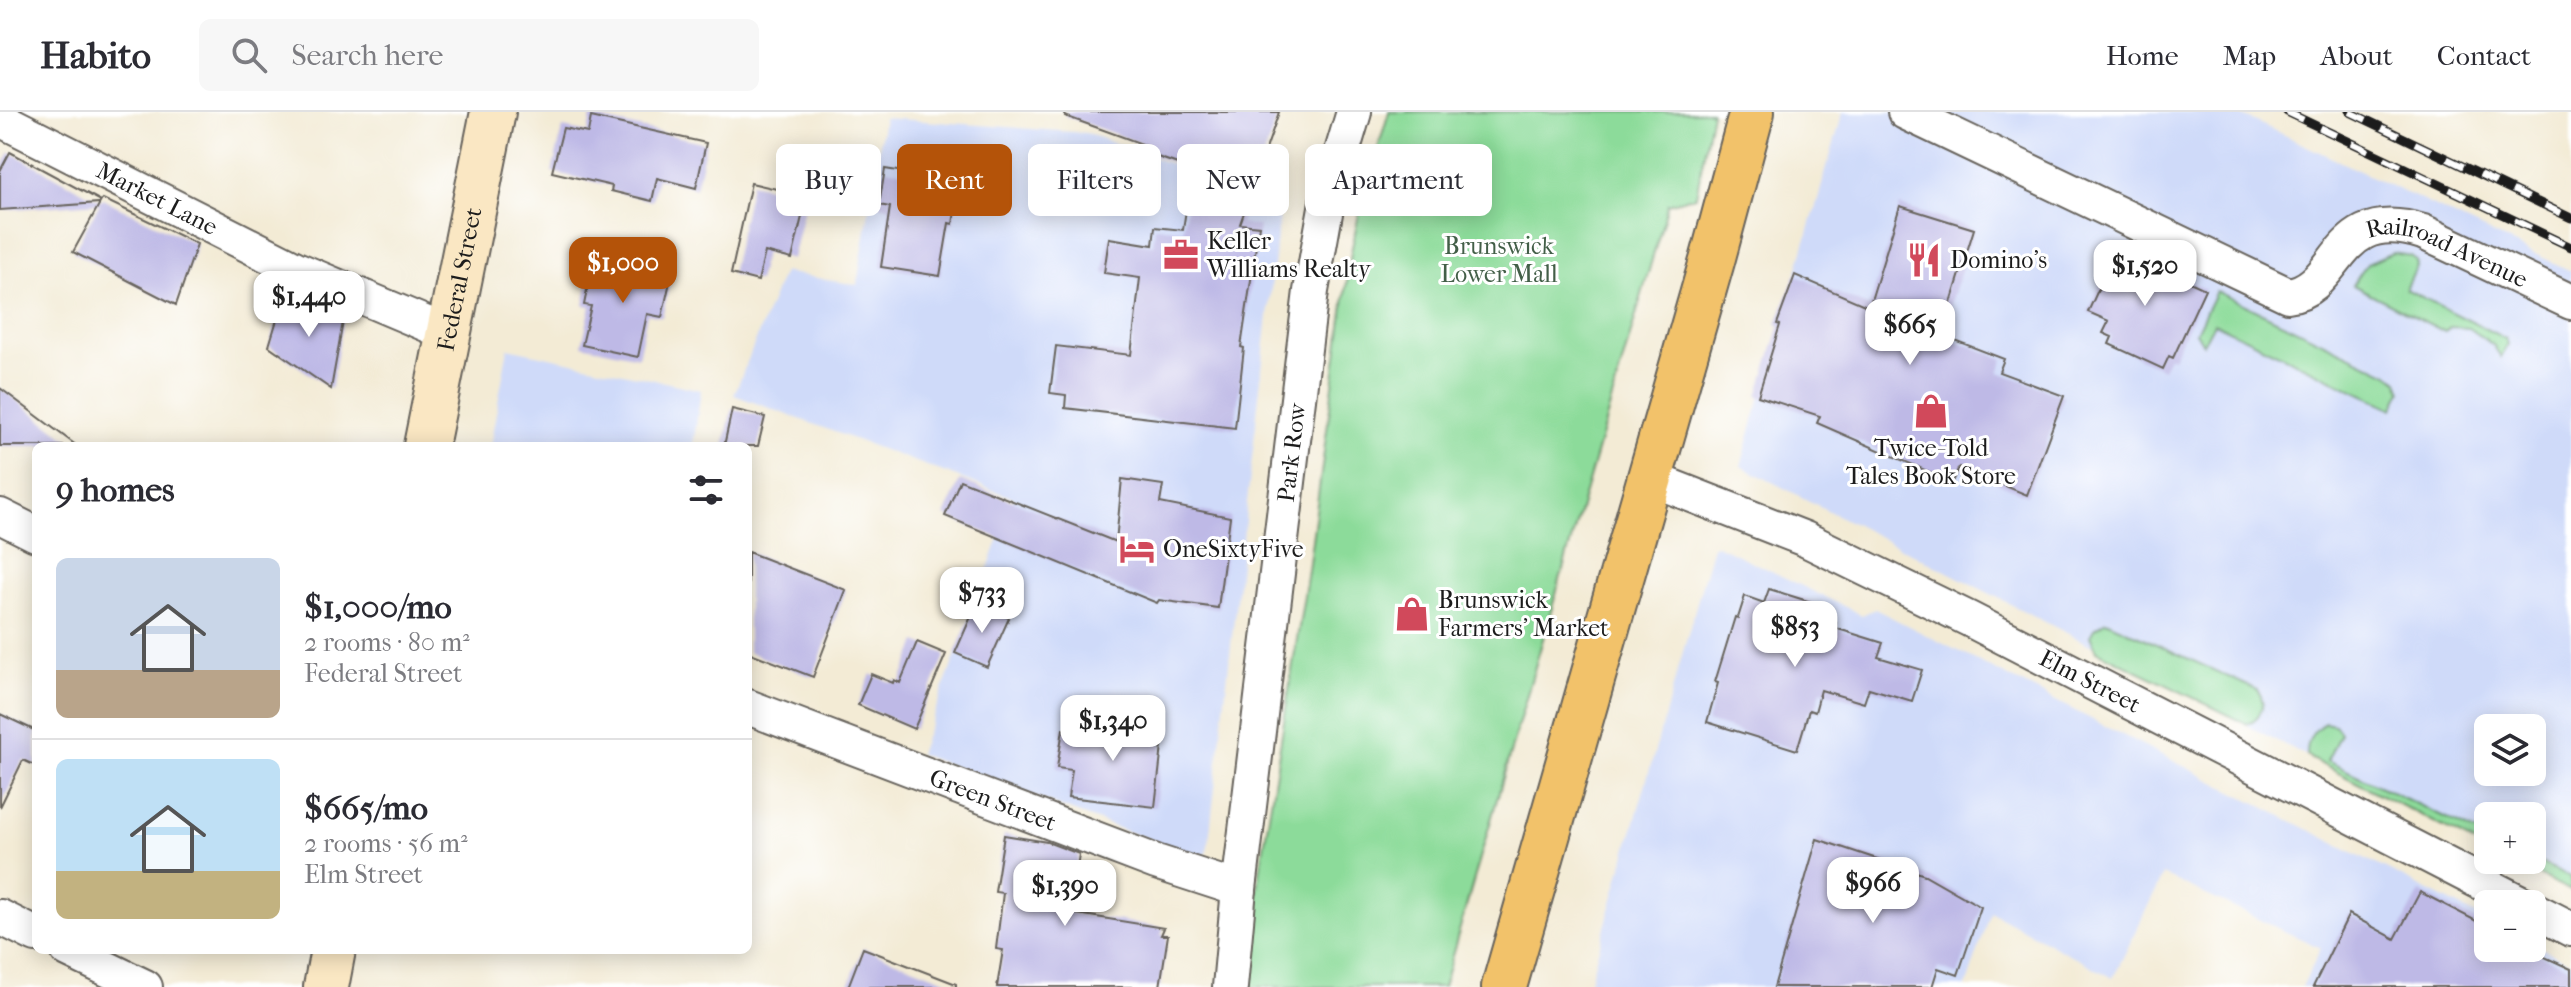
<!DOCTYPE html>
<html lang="en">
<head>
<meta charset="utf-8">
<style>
  :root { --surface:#fff; --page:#f7f7f7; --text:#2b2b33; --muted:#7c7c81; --line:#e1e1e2; --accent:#b45309 }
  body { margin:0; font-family:"IM FELL French Canon",serif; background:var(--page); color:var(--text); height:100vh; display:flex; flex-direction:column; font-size:30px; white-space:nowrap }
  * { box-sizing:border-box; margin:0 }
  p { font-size:26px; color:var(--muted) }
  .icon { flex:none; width:44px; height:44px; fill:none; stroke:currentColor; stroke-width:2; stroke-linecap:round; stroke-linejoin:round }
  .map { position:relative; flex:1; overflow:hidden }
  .drawer { position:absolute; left:32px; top:330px; width:720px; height:512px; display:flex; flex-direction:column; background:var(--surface); border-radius:12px; box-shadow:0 4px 20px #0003 }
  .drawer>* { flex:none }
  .banner { position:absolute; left:776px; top:32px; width:760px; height:72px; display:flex; gap:16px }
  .fabs { position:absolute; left:2474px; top:602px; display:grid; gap:16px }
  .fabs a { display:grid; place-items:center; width:72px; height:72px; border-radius:12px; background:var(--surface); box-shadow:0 4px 20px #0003; font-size:40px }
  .price { position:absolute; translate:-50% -68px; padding:0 18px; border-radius:16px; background:#fff; color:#222; font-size:26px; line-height:52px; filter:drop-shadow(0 2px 4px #0008) }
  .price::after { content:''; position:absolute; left:50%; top:48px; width:24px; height:18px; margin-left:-12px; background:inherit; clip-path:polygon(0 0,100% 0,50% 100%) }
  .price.on { background:var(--accent); color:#fff }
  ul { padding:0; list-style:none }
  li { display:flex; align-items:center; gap:24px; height:200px; padding:0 24px }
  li+li { border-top:2px solid var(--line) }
  li span { display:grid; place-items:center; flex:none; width:224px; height:160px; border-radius:12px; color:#555 }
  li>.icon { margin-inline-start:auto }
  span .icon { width:96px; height:96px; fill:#fffc; stroke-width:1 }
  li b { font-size:34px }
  h2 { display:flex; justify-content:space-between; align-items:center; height:96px; padding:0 24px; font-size:34px }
  .chip { padding:0 28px; border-radius:12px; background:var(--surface); box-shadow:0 4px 20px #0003; font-size:28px; line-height:72px }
  .chip.on { background:var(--accent); color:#fff }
  header { display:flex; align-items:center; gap:48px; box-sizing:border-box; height:112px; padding:0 40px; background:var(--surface); border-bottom:2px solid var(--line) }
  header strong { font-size:38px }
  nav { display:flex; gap:44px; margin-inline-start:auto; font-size:28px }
  .search { width:560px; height:72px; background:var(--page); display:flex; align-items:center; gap:20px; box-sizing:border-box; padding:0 28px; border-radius:12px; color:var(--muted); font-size:30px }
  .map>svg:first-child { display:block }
</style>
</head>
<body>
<header>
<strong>Habito</strong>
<div class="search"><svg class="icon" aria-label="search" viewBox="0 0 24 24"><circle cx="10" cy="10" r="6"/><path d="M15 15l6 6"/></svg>Search here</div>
<nav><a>Home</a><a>Map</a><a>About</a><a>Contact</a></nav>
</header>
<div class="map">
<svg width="2571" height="875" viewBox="0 0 2571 875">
  <rect width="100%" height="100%" fill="#fff"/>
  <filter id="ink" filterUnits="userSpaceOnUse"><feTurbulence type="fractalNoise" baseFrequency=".0125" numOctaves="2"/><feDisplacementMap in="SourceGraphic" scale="16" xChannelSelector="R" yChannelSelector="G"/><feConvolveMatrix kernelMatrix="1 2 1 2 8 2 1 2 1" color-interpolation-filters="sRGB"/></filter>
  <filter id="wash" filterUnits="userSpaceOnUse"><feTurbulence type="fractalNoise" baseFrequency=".006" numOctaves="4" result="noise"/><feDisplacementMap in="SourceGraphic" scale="32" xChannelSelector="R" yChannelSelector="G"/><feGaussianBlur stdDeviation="1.8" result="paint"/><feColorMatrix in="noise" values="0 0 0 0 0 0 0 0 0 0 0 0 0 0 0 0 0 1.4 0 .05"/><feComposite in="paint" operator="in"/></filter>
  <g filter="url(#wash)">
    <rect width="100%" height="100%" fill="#f3ebd5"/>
    <!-- built -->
    <path fill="#cfdaf9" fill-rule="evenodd" d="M 1843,0 L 2235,0 L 2571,159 L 2571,780 L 2509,748 L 2532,748 L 2532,704 L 2488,704 L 2488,737 L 1741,354 ZM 2488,616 L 2532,616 L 2532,660 L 2488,660 Z
      M 884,6 L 1086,21 L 1251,81 L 1281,88 L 1209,729 L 1206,741 L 1201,747 L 919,642 L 1014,386 L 734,283 L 783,160 L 857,173 Z
      M 508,236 L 701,278 L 693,334 L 490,334 Z
      M 1717,433 L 1862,503 L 1875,497 L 2488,809 L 2488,836 L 2532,836 L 2532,831 L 2571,851 L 2571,875 L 2302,875 L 2321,836 L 2163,763 L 2113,866 L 1991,800 L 1966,875 L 1588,875 L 1713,434 Z"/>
    <!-- green -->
    <path fill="#8cdb9a" stroke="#547c5b" stroke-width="2" d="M 1389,0 L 1712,0 L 1696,84 L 1668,92 L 1443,875 L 1247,875 L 1259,766 L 1308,458 L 1351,140 L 1361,92 Z
      M 2392,141 L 2411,144 L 2416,148 L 2417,154 L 2406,177 L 2506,227 L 2508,232 L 2501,245 L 2493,233 L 2469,216 L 2450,215 L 2445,220 L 2353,173 L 2367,152 Z
      M 2216,179 L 2389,262 L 2398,269 L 2402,279 L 2393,297 L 2214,211 L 2203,232 L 2196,220 Z
      M 2106,509 L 2257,578 C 2268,591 2261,606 2247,612 L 2097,539 L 2090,524 L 2094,517 Z
      M 2325,611 L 2334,613 L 2340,621 L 2327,649 L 2488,726 L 2488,738 L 2311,647 L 2307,643 C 2307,628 2312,618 2325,611 Z
      M 2532,747 L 2571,765 L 2571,779 L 2508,748 Z"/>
    <g id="blocks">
      <!-- building -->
      <path fill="#beb9e6" d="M 1066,0 L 1279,0 L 1240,112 L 1259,114 L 1241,235 L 1244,236 L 1235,316 L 1065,296 L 1066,283 L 1050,281 L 1056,234 L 1131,243 L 1140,166 L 1104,161 L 1109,126 L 1153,133 L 1155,115 L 1183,118 L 1192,57 L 1146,41 L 1148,34 L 1065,4 Z
        M 591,5 L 706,31 L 696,76 L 657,66 L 652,89 L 611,79 L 612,74 L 552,60 L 563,16 L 588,21 Z
        M 10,40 L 101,89 L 103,87 L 197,132 L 176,193 L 73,140 L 100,91 L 0,98 L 0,59 Z
        M 885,57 L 960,69 L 953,112 L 949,111 L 940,164 L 881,155 L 890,95 L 879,93 Z
        M 751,71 L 781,78 L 778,90 L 804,96 L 792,147 L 765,140 L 758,169 L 731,162 Z
        M 1900,94 L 1974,117 L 1941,223 L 2004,247 L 1999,260 L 2064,284 L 2027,383 L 1959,355 L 1952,370 L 1817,311 L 1820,304 L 1758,284 L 1780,213 L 1777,212 L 1795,163 L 1869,195 Z
        M 2117,136 L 2205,177 L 2173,246 L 2169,244 L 2163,257 L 2109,232 L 2112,225 L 2103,221 L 2109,209 L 2088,200 Z
        M 600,146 L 672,161 L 662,205 L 647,202 L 638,245 L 582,233 L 591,194 L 584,193 L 592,153 L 598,154 Z
        M 283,188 L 344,204 L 331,277 L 269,234 Z
        M 0,276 L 77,334 L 0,334 Z
        M 732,297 L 765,305 L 758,334 L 724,334 Z
        M 1122,367 L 1163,373 L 1160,391 L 1230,405 L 1218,496 L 1159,488 L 1157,491 L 945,404 L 960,368 L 1116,430 Z
        M 748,440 L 846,478 L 813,565 L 748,540 Z
        M 1769,477 L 1814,491 L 1810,503 L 1836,511 L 1835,516 L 1883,531 L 1878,545 L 1922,558 L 1912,589 L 1869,576 L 1864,591 L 1821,578 L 1815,600 L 1809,598 L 1797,638 L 1707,610 L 1718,571 L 1715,570 L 1735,505 L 1738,506 L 1745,484 L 1764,491 Z
        M 977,491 L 1009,506 L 987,555 L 955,541 Z
        M 917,530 L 946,542 L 914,617 L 858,593 L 871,562 L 893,571 L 894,568 L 900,571 Z
        M 0,602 L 36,619 L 36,654 L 23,648 L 0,695 Z
        M 1101,609 L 1164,617 L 1155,695 L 1068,685 L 1072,658 L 1057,656 L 1063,617 L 1100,621 Z
        M 1004,723 L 1047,730 L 1079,742 L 1071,801 L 1164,816 L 1161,823 L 1168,823 L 1160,875 L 997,875 L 1003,838 L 996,837 L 1003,781 L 995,780 Z
        M 1817,727 L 1925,763 L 1981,795 L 1958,863 L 1938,856 L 1932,875 L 1774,875 Z
        M 2420,780 L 2488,815 L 2488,836 L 2525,836 L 2571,857 L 2571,875 L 2313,875 L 2349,802 L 2395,827 Z
        M 863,836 L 956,872 L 956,875 L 848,875 Z"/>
    </g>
  </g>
  <g filter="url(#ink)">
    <use href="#blocks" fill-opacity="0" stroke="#67645d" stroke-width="2"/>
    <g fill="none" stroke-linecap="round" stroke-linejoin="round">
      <!-- street casing -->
      <g stroke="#67645d" stroke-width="38">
        <g id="street">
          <path id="s1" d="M 1905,0 L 2288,183 C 2342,176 2333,92 2423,120 L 2571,190"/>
          <path id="s2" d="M 0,7 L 296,157 L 448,221"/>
          <path id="s3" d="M 1649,366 L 1805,427 L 1969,507 L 2523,792"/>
          <path d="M 0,404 L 36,422"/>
          <path id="s4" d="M 748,595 L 1156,750 L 1239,777"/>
          <path d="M 2532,797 L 2571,817"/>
          <path d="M 0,805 L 36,823"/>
          <path d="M 68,838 L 145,875"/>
          <path id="s5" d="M 1230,875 L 1239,777 L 1311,179 L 1327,90 L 1354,0"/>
        </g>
      </g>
      <!-- secondary casing -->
      <g stroke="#67645d" stroke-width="48">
        <g id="secondary">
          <path id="s6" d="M 426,334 L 493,0"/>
          <path d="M 326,875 L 333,838"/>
        </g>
      </g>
      <!-- primary casing -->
      <g stroke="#67645d" stroke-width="48">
        <path id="primary" d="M 1504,875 L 1712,149 L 1752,0"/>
      </g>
      <!-- street -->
      <use href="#street" stroke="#fff" stroke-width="34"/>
      <!-- secondary -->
      <use href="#secondary" stroke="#fae7c3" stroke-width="44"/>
      <!-- primary -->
      <use href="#primary" stroke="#f2c26a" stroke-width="44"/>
      <!-- rail casing -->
      <g stroke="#1c1c1c" stroke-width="9">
        <path id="rail" d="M 2287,0 L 2571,135
          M 2350,0 L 2571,106"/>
      </g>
      <!-- rail -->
      <use href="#rail" stroke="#fff" stroke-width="6" stroke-dasharray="18" stroke-linecap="butt"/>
    </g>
  </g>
  <!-- icons -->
  <defs>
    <g id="office-bare" transform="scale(2.76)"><path d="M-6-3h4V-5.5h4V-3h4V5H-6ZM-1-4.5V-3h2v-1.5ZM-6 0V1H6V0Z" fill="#d1495b" stroke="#fff" stroke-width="2.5" paint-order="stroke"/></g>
    <g id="restaurant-bare" transform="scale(2.76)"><path d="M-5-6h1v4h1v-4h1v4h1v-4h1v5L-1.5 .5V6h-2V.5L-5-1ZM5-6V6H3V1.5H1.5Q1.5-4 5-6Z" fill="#d1495b" stroke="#fff" stroke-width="2.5" paint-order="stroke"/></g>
    <g id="shop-bare" transform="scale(2.76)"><path d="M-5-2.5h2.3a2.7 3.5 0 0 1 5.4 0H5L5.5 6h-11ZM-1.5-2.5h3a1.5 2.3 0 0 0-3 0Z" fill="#d1495b" stroke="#fff" stroke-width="2.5" paint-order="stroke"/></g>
    <g id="hotel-bare" transform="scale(2.76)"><path d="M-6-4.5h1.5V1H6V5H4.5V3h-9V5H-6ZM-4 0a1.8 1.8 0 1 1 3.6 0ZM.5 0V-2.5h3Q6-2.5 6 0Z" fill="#d1495b" stroke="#fff" stroke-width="2.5" paint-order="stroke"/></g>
  </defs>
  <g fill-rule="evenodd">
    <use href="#office-bare" x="1181" y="143"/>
    <use href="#restaurant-bare" x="1924" y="148"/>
    <use href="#shop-bare" x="1931" y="299"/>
    <use href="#hotel-bare" x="1137" y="437"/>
    <use href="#shop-bare" x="1412" y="502"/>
  </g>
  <g text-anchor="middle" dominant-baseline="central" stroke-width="6" stroke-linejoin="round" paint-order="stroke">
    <!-- street labels -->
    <g font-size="24" fill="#1c1c1c" stroke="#fff">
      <text stroke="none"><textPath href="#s2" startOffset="176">Market Lane</textPath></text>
      <text stroke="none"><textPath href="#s1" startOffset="614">Railroad Avenue</textPath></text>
      <text stroke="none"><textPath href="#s6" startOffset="170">Federal Street</textPath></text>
      <text stroke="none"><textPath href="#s5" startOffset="538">Park Row</textPath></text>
      <text stroke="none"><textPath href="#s3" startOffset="486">Elm Street</textPath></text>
      <text stroke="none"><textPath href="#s4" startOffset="262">Green Street</textPath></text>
    </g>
    <!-- poi labels -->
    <g font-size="24" fill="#1c1c1c" stroke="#fff" text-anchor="start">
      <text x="1207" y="129">Keller<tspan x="1207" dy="28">Williams Realty</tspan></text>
      <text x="1950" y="148">Domino's</text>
      <text x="1931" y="336" text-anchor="middle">Twice-Told<tspan x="1931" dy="28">Tales Book Store</tspan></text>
      <text x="1163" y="437">OneSixtyFive</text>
      <text x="1438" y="488">Brunswick<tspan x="1438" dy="28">Farmers' Market</tspan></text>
    </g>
    <!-- park labels -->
    <g font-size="24" fill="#435f48" stroke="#fff">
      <text x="1499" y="134">Brunswick<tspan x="1499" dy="28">Lower Mall</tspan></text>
    </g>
  </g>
</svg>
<div class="fabs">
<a><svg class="icon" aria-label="layers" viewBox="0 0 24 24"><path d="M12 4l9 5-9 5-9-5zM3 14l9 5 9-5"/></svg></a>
<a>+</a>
<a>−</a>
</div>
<b class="price on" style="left:623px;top:193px">$1,000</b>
<b class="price" style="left:2145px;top:196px">$1,520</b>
<b class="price" style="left:309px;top:227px">$1,440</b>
<b class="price" style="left:1910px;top:255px">$665</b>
<b class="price" style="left:982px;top:523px">$733</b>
<b class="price" style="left:1795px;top:557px">$853</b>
<b class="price" style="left:1113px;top:651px">$1,340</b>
<b class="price" style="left:1873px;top:813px">$966</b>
<b class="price" style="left:1065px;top:816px">$1,390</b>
<div class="banner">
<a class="chip">Buy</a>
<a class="chip on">Rent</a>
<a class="chip">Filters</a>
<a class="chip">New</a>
<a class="chip">Apartment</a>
</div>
<section class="drawer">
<h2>9 homes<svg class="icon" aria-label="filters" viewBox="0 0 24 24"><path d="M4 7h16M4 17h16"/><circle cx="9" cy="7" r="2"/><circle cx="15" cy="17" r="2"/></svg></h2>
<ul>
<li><span style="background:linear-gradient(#c9d6e8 70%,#b9a48a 0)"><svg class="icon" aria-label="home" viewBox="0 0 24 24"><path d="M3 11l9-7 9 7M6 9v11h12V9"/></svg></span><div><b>$1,000/mo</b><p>2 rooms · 80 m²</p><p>Federal Street</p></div></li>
<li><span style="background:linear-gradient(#bfe0f5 70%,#c2b280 0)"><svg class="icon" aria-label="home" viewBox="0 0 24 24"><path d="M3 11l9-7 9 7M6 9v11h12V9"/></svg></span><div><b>$665/mo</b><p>2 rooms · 56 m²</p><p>Elm Street</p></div></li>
</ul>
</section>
</div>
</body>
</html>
